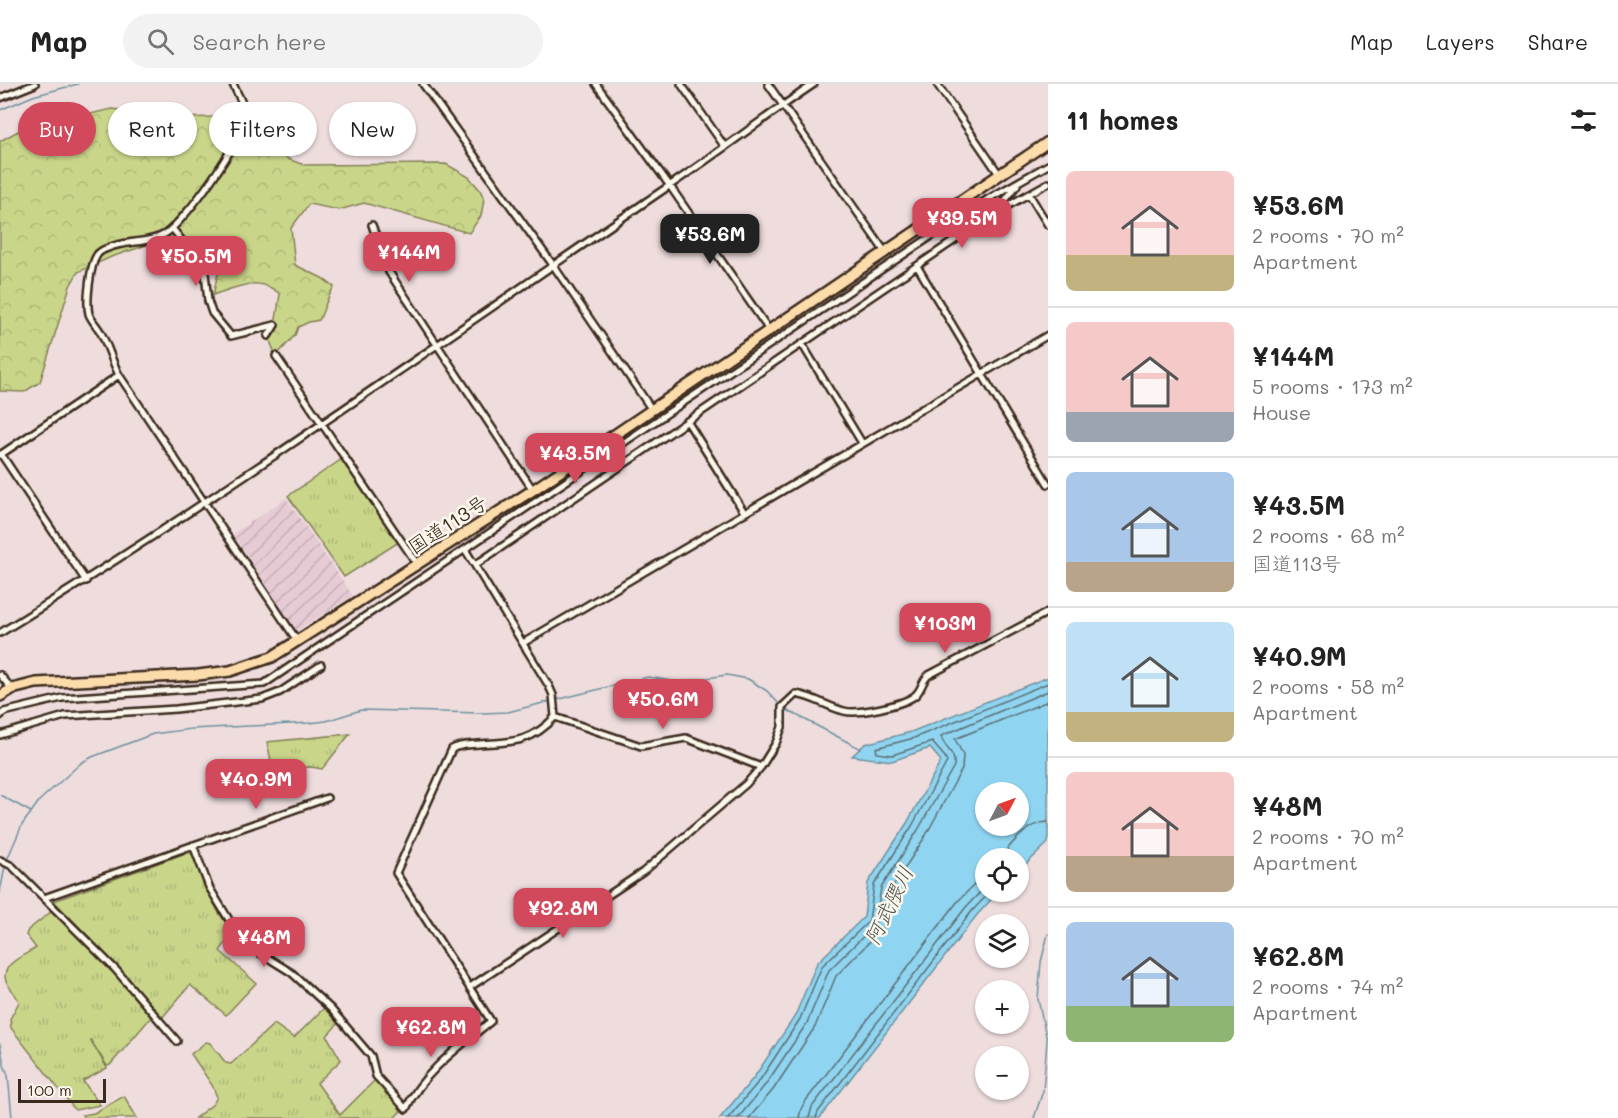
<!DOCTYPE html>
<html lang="en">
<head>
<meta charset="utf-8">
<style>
  :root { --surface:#fff; --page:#f2f2f2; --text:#222; --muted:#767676; --line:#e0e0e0; --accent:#d1495b }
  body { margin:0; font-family:Mali,"Klee One",sans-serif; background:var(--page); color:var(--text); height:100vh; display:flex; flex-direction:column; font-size:22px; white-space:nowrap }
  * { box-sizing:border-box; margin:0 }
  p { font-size:20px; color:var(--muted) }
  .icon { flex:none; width:33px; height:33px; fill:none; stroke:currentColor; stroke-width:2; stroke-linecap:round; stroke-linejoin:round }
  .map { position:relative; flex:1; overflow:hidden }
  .details { display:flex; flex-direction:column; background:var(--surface); width:570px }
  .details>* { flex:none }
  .banner { position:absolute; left:18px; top:18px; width:570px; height:54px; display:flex; gap:12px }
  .needle { width:39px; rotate:49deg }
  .fabs { position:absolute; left:975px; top:698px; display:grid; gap:12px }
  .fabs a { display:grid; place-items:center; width:54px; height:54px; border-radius:50%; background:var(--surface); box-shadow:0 2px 4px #0004; font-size:30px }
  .scale { position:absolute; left:18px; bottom:15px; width:88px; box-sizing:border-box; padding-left:6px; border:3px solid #3b2a1e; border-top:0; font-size:16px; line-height:21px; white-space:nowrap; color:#3b2a1e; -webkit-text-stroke:4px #fbf7ec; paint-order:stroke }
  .price { position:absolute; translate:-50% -51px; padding:0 14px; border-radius:12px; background:var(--accent); color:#fff; font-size:20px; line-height:39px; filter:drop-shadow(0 2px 3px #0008) }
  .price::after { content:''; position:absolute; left:50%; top:36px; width:18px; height:14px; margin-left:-9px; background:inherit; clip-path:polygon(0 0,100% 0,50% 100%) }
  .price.active { background:#222; color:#fff }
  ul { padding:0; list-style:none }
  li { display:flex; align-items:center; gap:18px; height:150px; padding:0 18px }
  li+li { border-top:2px solid var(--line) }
  li span { display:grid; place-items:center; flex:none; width:168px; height:120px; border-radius:9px; color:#555 }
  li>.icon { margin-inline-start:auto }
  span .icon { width:72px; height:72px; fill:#fffc; stroke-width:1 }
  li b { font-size:26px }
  h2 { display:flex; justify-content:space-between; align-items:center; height:72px; padding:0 18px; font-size:26px }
  .tag { padding:0 21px; border-radius:27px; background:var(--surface); box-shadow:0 2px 4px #0004; font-size:21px; line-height:54px }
  .tag.active { background:var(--accent); color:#fff }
  header { display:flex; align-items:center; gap:36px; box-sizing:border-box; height:84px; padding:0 30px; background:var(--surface); border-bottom:2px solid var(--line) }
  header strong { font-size:28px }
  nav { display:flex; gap:33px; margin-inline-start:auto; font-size:21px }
  .search { width:420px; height:54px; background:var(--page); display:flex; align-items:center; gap:15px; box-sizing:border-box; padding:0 21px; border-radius:33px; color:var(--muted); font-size:22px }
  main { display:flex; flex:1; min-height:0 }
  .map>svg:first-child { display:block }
</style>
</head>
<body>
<header>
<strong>Map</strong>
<div class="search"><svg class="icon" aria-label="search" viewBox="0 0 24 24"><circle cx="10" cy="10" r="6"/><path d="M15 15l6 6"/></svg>Search here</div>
<nav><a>Map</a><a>Layers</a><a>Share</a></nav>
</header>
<main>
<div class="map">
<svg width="1048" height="1034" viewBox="0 0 1048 1034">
  <defs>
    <pattern id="industrial-furrows" width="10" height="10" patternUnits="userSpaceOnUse" patternTransform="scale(1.5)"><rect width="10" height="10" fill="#e6cbd5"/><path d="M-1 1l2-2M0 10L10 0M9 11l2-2" fill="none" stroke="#c6aeb6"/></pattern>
    <pattern id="grass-tufts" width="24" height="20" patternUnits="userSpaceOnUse" patternTransform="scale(1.5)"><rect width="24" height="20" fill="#c9d68a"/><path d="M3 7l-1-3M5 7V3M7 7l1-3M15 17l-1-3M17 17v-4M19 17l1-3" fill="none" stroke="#aeb877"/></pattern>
    <pattern id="forest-crowns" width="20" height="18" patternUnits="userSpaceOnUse" patternTransform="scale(1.5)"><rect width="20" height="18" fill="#c9d68a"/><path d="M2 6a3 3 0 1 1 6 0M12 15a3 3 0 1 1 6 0" fill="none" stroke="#aeb877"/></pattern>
  </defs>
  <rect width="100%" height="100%" fill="#efddde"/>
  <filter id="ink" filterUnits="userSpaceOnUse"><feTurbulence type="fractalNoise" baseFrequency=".0167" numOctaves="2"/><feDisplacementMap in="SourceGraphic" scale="12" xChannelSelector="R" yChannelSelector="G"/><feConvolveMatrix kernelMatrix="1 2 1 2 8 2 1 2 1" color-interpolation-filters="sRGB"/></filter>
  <g filter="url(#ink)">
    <!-- industrial -->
    <path fill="url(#industrial-furrows)" d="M 286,414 L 353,512 L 296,547 L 233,450 Z"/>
    <!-- grass -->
    <path fill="url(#grass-tufts)" stroke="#828054" stroke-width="1.5" d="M 342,375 L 399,458 L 344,493 L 288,412 Z
      M 350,650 L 322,685 L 311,683 L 273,686 L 267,658 Z
      M 186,769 L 194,769 L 197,773 C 206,798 213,830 234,847 L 220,867 L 256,899 L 226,931 L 190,901 L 161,935 L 90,854 L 54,817 Z
      M 52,827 L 56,827 L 153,931 L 110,981 L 107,982 L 90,955 L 107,984 L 83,997 L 100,1021 L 75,1026 L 11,944 L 10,935 L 19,918 C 16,910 9,904 6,897 C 0,880 25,871 36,864 L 26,851 L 28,846 Z
      M 325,923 L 340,937 L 327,952 L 341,976 L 317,999 L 340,1031 L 375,996 L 401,1020 L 403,1025 L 394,1034 L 195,1034 L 213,1020 L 217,1013 L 212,1001 L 191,970 L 206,958 L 210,959 L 226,979 L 231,980 L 274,940 L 294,954 Z
      M 124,1012 L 137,1034 L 85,1034 L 82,1031 L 94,1029 Z"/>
    <!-- forest -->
    <path fill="url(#forest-crowns)" stroke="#828054" stroke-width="1.5" d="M 112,25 L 183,34 L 244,32 L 265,49 L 288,75 L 304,81 L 446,80 L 469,93 L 480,106 L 484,115 L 481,132 L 469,149 L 364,119 L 339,126 L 309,120 L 291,144 L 295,181 L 322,194 L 334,203 C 326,215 325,224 319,236 L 309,238 L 298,243 L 295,251 L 276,272 L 268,252 L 275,241 L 280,210 C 258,191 237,203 213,211 L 221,176 L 147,161 L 111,173 L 78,188 L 70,202 L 40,298 L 24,308 L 0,307 L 0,57 L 20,46 Z"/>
    <!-- water -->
    <path fill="#8fd5f1" stroke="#6d919d" stroke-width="1.5" fill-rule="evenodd" d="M 1048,593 L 1048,759 L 1019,787 L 1018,774 L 986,774 L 986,807 L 999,807 L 977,831 L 820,1034 L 720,1034 L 755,992 L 795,932 L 817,879 L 864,833 L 868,799 L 907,739 L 941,677 L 930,664 L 892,677 L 852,672 L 865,660 L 911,648 ZM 986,708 L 1018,708 L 1018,741 L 986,741 Z"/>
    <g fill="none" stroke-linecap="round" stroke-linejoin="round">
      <!-- shore -->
      <path stroke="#5d6e72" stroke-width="1.5" d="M 1000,774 C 1012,759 1028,738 1048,738
        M 728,1034 L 760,996 L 800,935 L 822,882 L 869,837 L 874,801 L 912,742 L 947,678 L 945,673 L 932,658 L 892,671 L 877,669 L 876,664 L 914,654 L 1048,599
        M 738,1034 L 766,1000 L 807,939 L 829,886 L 875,841 L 881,804 L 918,746 L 954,682 C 956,668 943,663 941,652 L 1048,607
        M 749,1034 L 773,1006 L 815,943 L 836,892 L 884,843 L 890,807 L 926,751 L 962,685 L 963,671 L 955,655 L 1048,617
        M 799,1034 L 801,1025 L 805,1018 L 958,817 L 986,789
        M 809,1034 L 812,1023 L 966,823 L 986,802
        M 816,1034 L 818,1028 L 972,827 L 991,807"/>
      <!-- stream -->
      <path stroke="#6d919d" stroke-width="1.5" d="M 0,26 L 33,12 L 78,0
        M 556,616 L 648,593 L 679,598 L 727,591 L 748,595 L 767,607 L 780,621
        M 783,624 L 861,665
        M 0,711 L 31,728
        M 6,778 L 22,741 L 40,716 L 81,679 L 92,673 L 153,650 L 191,645 L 310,639 L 326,637 L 361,626 L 482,629 L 508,628 L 551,617
        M 0,809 L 5,782
        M 0,960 L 4,981 L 8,991 L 12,1034
        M 1034,1034 L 1043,1007 L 1047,957 L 1038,915 L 1041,878 L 1048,850"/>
      <!-- street casing -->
      <g stroke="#3b2a1e" stroke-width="10">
        <path id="street" d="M 233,0 C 238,12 245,20 244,34 C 242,58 186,136 165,150 C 149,160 126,156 108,164 C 105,165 99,168 97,171 C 90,181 86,218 89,230 C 91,236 98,243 101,249 C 108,262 112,277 119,291 L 298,558
          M 423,0 L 553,181 L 652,326
          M 596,0 L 670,102 L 769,246
          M 681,0 L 725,63
          M 768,0 L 885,168
          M 937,0 L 999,90
          M 0,14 L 35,0
          M 1029,110 L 1048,141
          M 997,127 L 1017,101
          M 372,141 L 389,188 L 533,406
          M 172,144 L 201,181 L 205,189 L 208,217 L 212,229 L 231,252 L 275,241
          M 917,182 L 1048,400
          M 268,252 L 275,241
          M 802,260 L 862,359
          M 276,272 L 417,480
          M 687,337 L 744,428
          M 1,370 L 86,497
          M 0,371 L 119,291
          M 475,481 L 995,129 L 1048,99
          M 0,549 C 228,409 447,253 669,102 C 718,69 765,33 814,0
          M 523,559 L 1048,251
          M 0,591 L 12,605
          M 0,632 L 4,628 L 62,614 L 264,600 L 933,151 L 988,115 L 1048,81
          M 555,633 L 641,662 L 686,654 L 761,683
          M 0,651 L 65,632 L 176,625 L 262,615 L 280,608 L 321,581
          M 193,761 L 209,803 L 231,839 L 260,869 L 292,889 L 331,925 L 371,972 L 376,992 L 406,1025 C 422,989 460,962 491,937 L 396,789 L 452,665 C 461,660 469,661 479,660 C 512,658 531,659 555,633 L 553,611 L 549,602 L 466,467
          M 0,776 L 12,782 L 116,886 L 177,957
          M 44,814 L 327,714
          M 470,903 L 643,788 L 746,700 L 761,683 L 776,659 L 782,643 L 782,623 L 796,610 C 814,613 828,623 844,627 C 858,631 901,621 913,613 C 922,608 921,597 929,591 L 1048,528"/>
      </g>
      <!-- highway casing -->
      <g stroke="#3b2a1e" stroke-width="14">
        <path id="highway" d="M 0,612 L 12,605 L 36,599 L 198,591 L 230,587 L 272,573 L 533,406 L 1048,58"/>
      </g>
      <!-- street -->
      <use href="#street" stroke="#fbf7ec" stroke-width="5"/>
      <!-- highway -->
      <use href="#highway" stroke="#fddcac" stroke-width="9"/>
    </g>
  </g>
  <g text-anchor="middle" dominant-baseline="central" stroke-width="5" stroke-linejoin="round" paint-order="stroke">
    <!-- street labels -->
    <g font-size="20" fill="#3b2a1e" stroke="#fbf7ec">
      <text transform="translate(447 440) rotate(-33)">国道113号</text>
    </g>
    <!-- water labels -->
    <g font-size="21" font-style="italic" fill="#505553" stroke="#fbf7ec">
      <text transform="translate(888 821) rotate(-64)">阿武隈川</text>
    </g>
  </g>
</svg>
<div class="fabs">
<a><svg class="needle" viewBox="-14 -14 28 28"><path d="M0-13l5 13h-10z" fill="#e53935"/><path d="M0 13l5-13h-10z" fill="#767676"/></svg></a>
<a><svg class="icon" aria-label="locate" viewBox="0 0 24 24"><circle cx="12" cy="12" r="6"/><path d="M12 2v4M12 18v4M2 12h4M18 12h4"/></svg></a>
<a><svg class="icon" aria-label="layers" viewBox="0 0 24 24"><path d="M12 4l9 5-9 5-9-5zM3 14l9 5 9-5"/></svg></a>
<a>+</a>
<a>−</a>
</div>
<div class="scale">100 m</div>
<b class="price" style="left:962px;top:165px">¥39.5M</b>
<b class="price active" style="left:710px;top:181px">¥53.6M</b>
<b class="price" style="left:409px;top:199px">¥144M</b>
<b class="price" style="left:196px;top:203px">¥50.5M</b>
<b class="price" style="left:575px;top:400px">¥43.5M</b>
<b class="price" style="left:945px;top:570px">¥103M</b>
<b class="price" style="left:663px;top:646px">¥50.6M</b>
<b class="price" style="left:256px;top:726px">¥40.9M</b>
<b class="price" style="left:563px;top:855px">¥92.8M</b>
<b class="price" style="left:264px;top:884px">¥48M</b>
<b class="price" style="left:431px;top:974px">¥62.8M</b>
<div class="banner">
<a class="tag active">Buy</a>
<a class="tag">Rent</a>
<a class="tag">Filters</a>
<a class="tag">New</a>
</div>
</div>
<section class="details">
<h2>11 homes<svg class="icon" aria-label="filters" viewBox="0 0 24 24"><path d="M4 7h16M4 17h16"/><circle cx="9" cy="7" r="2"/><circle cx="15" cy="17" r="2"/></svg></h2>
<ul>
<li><span style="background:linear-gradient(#f6c9c9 70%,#c2b280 0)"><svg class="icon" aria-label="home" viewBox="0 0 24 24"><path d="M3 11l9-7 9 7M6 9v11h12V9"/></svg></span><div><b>¥53.6M</b><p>2 rooms · 70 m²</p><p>Apartment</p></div></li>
<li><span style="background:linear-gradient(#f6c9c9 75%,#9aa5b1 0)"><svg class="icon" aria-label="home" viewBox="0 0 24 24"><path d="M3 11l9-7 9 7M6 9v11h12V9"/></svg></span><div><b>¥144M</b><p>5 rooms · 173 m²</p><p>House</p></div></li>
<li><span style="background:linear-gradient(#a9c7e8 75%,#b9a48a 0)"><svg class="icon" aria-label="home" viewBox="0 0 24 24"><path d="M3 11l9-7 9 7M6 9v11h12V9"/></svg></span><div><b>¥43.5M</b><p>2 rooms · 68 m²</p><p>国道113号</p></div></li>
<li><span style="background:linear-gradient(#bfe0f5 75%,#c2b280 0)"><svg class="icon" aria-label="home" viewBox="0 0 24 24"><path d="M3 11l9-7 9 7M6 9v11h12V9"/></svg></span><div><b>¥40.9M</b><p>2 rooms · 58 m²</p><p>Apartment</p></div></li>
<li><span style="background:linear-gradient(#f6c9c9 70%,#b9a48a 0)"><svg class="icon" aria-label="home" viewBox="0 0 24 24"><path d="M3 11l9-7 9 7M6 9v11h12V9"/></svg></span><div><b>¥48M</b><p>2 rooms · 70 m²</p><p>Apartment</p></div></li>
<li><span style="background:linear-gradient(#a9c7e8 70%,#8fb573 0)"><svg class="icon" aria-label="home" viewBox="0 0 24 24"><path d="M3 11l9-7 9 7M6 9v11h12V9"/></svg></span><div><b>¥62.8M</b><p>2 rooms · 74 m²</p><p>Apartment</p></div></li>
</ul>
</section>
</main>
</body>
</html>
